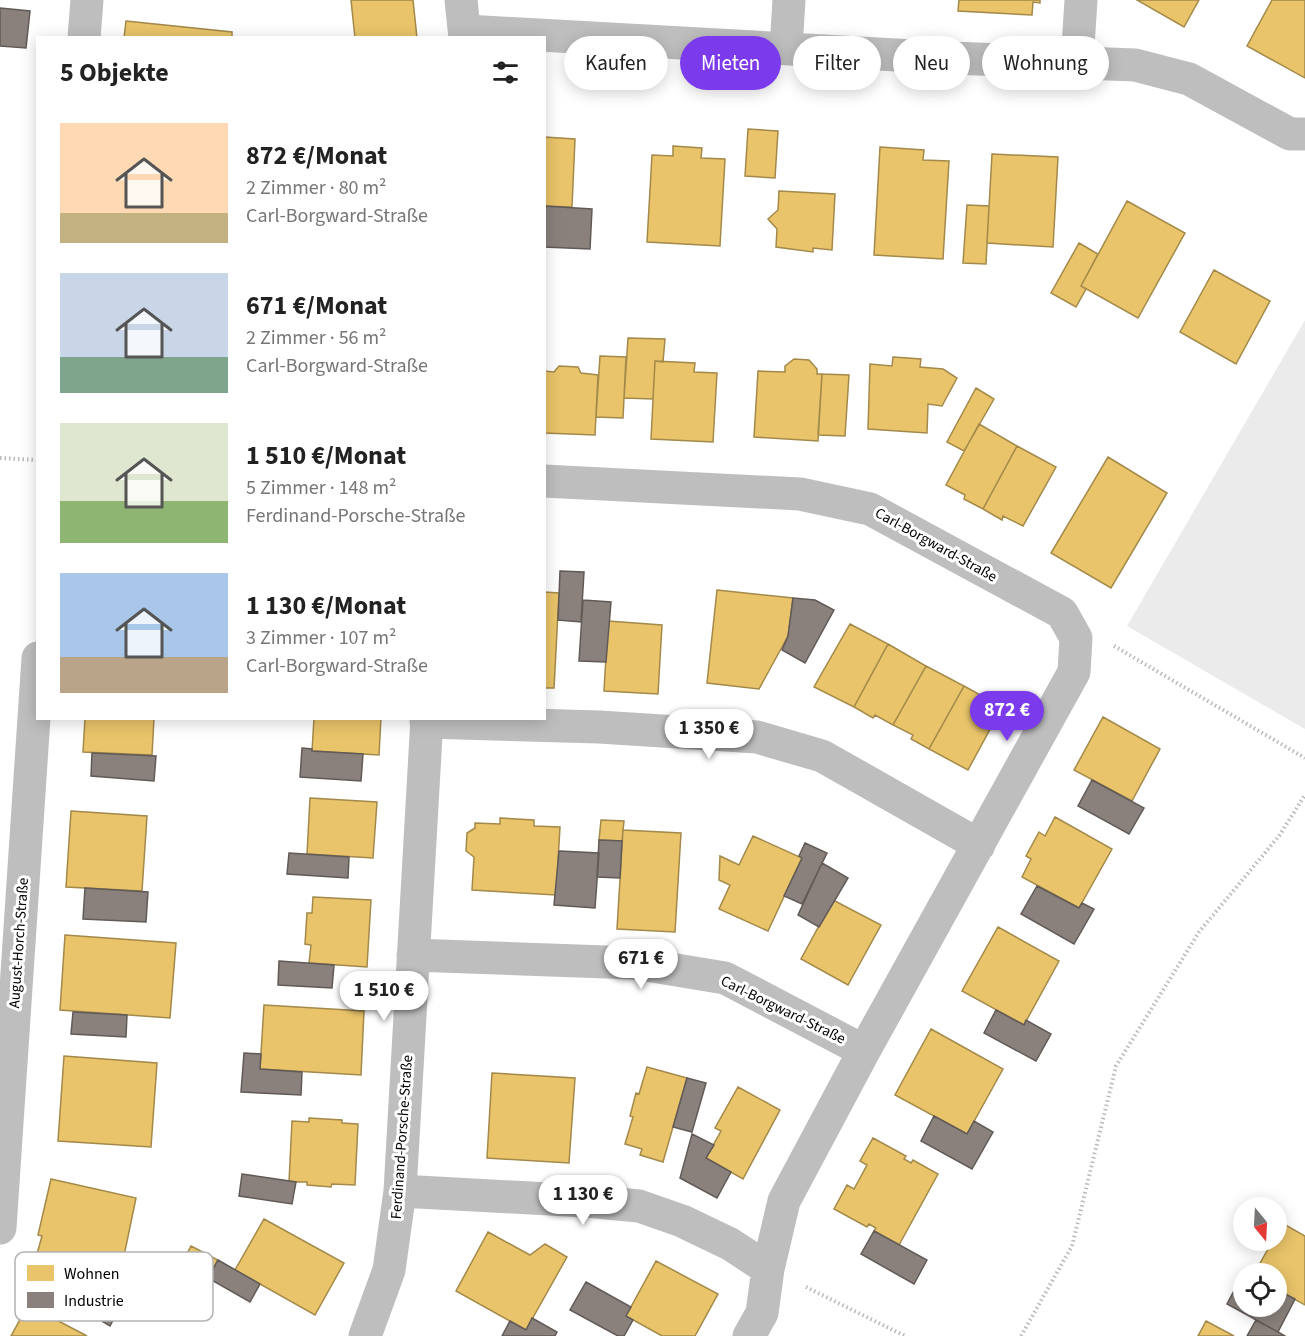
<!DOCTYPE html>
<html lang="de">
<head>
<meta charset="utf-8">
<style>
  :root { --surface:#fff; --page:#f6f6f6; --text:#222; --muted:#767676; --accent:#7c3aed }
  body { margin:0; font-family:"Source Sans 3",sans-serif; background:var(--page); color:var(--text); height:100vh; display:flex; flex-direction:column; font-size:22px; white-space:nowrap }
  * { box-sizing:border-box; margin:0 }
  p { font-size:20px; color:var(--muted) }
  .icon { flex:none; width:33px; height:33px; fill:none; stroke:currentColor; stroke-width:2; stroke-linecap:round; stroke-linejoin:round }
  .map { position:relative; flex:1; overflow:hidden }
  .details { position:absolute; left:36px; top:36px; width:510px; height:684px; display:flex; flex-direction:column; background:var(--surface); border-radius:0px; box-shadow:0 3px 15px #0003 }
  .details>* { flex:none }
  .top-card { position:absolute; left:564px; top:36px; width:570px; height:54px; display:flex; gap:12px }
  .needle { width:39px; rotate:162deg }
  .controls { position:absolute; left:1233px; top:1197px; display:grid; gap:12px }
  .controls a { display:grid; place-items:center; width:54px; height:54px; border-radius:50%; background:var(--surface); box-shadow:0 3px 15px #0003; font-size:30px }
  .price { position:absolute; translate:-50% -51px; padding:0 14px; border-radius:21px; background:#fff; color:#222; font-size:20px; line-height:39px; filter:drop-shadow(0 2px 3px #0008) }
  .price::after { content:''; position:absolute; left:50%; top:36px; width:18px; height:14px; margin-left:-9px; background:inherit; clip-path:polygon(0 0,100% 0,50% 100%) }
  .price.active { background:var(--accent); color:#fff }
  ul { padding:0; list-style:none }
  li { display:flex; align-items:center; gap:18px; height:150px; padding:0 24px }
  li span { display:grid; place-items:center; flex:none; width:168px; height:120px; border-radius:0px; color:#555 }
  li>.icon { margin-inline-start:auto }
  span .icon { width:72px; height:72px; fill:#fffc; stroke-width:1 }
  li b { font-size:26px }
  h2 { display:flex; justify-content:space-between; align-items:center; height:72px; padding:0 24px; font-size:26px }
  .tag { padding:0 21px; border-radius:27px; background:var(--surface); box-shadow:0 3px 15px #0003; font-size:21px; line-height:54px }
  .tag.active { background:var(--accent); color:#fff }
  .map>svg:first-child { display:block }
</style>
</head>
<body>
<div class="map">
<svg width="1305" height="1336" viewBox="0 0 1305 1336">
  <rect width="100%" height="100%" fill="#fff"/>
  <!-- green -->
  <path fill="#ebebeb" d="M 1305,320 L 1305,729 L 1127,626 Z"/>
  <!-- homes -->
  <path fill="#e9c46a" stroke="#a3894a" stroke-width="1.5" d="M 351,0 L 413,0 L 417,38 L 355,38 Z
    M 959,0 L 1040,0 L 1040,3 L 1033,2 L 1032,15 L 958,11 Z
    M 1137,0 L 1199,0 L 1184,27 Z
    M 1272,0 L 1305,0 L 1305,78 L 1247,46 Z
    M 126,21 L 232,32 L 232,38 L 124,38 Z
    M 748,129 L 778,131 L 775,178 L 745,176 Z
    M 544,137 L 575,139 L 572,207 L 544,206 Z
    M 673,146 L 702,148 L 701,158 L 725,159 L 720,246 L 647,242 L 652,155 L 673,156 Z
    M 880,147 L 924,150 L 923,160 L 949,161 L 943,259 L 874,255 Z
    M 992,154 L 1058,157 L 1053,247 L 987,243 Z
    M 779,191 L 835,194 L 832,250 L 813,248 L 813,252 L 776,247 L 777,229 L 768,219 L 778,210 Z
    M 1127,201 L 1185,233 L 1138,318 L 1081,286 Z
    M 967,205 L 989,206 L 986,264 L 963,263 Z
    M 1079,243 L 1098,254 L 1081,286 L 1086,289 L 1076,307 L 1051,293 Z
    M 1214,270 L 1270,301 L 1236,364 L 1180,332 Z
    M 628,338 L 665,339 L 663,362 L 655,361 L 653,399 L 624,398 Z
    M 600,356 L 626,357 L 623,418 L 596,417 Z
    M 893,357 L 921,359 L 920,367 L 943,369 L 957,378 L 942,406 L 928,404 L 927,433 L 868,429 L 870,364 L 892,366 Z
    M 794,359 L 809,360 L 817,369 L 817,374 L 822,374 L 818,441 L 754,437 L 758,371 L 785,372 L 785,366 Z
    M 655,361 L 695,363 L 694,372 L 717,373 L 713,442 L 651,439 Z
    M 559,366 L 578,367 L 581,373 L 598,375 L 595,435 L 544,433 L 544,371 L 554,372 Z
    M 822,374 L 849,375 L 845,436 L 818,435 Z
    M 976,388 L 994,399 L 964,451 L 947,442 Z
    M 979,424 L 1017,446 L 983,509 L 964,499 L 965,495 L 946,485 Z
    M 1017,446 L 1056,467 L 1023,526 L 1003,516 L 1002,520 L 983,509 Z
    M 1108,457 L 1167,493 L 1111,588 L 1051,553 Z
    M 717,590 L 793,598 L 788,636 L 759,689 L 707,683 Z
    M 544,592 L 559,593 L 554,688 L 544,688 Z
    M 608,621 L 662,625 L 658,694 L 604,691 Z
    M 850,624 L 888,644 L 854,707 L 814,687 Z
    M 888,644 L 926,666 L 893,725 L 875,715 L 873,718 L 854,707 Z
    M 926,666 L 964,686 L 929,749 L 911,739 L 913,735 L 893,725 Z
    M 964,686 L 1002,707 L 968,770 L 929,749 Z
    M 1103,717 L 1160,749 L 1132,801 L 1074,770 Z
    M 85,718 L 154,718 L 152,755 L 83,752 Z
    M 314,718 L 381,718 L 379,755 L 312,751 Z
    M 310,798 L 377,802 L 373,858 L 307,854 Z
    M 71,811 L 147,816 L 142,891 L 66,887 Z
    M 1055,817 L 1112,849 L 1079,908 L 1022,877 L 1031,859 L 1026,856 L 1039,832 L 1045,836 Z
    M 500,818 L 534,820 L 534,826 L 560,827 L 556,895 L 472,890 L 474,857 L 466,851 L 467,833 L 475,828 L 475,823 L 500,824 Z
    M 601,820 L 624,821 L 622,841 L 599,840 Z
    M 623,830 L 681,833 L 675,932 L 617,929 Z
    M 753,836 L 802,858 L 768,931 L 719,909 L 730,885 L 719,880 L 720,856 L 739,865 Z
    M 313,897 L 371,900 L 367,967 L 309,963 L 311,945 L 305,944 L 307,913 L 312,913 Z
    M 833,900 L 881,925 L 848,985 L 801,959 Z
    M 998,927 L 1059,961 L 1024,1025 L 962,991 Z
    M 65,935 L 176,943 L 170,1018 L 60,1010 Z
    M 264,1005 L 364,1011 L 361,1075 L 260,1069 Z
    M 931,1029 L 1003,1069 L 967,1134 L 895,1095 Z
    M 64,1056 L 157,1063 L 151,1147 L 58,1141 Z
    M 647,1067 L 687,1078 L 663,1162 L 640,1155 L 642,1149 L 625,1144 L 633,1117 L 630,1116 L 636,1093 L 639,1094 Z
    M 492,1073 L 575,1078 L 569,1163 L 487,1158 Z
    M 738,1087 L 780,1110 L 743,1179 L 706,1158 L 721,1131 L 715,1128 Z
    M 309,1118 L 342,1120 L 342,1123 L 358,1124 L 355,1185 L 332,1184 L 331,1187 L 307,1185 L 307,1182 L 289,1182 L 292,1121 L 309,1122 Z
    M 873,1138 L 906,1156 L 904,1159 L 911,1163 L 913,1160 L 938,1174 L 899,1245 L 874,1231 L 876,1228 L 869,1224 L 867,1227 L 834,1209 L 847,1185 L 854,1189 L 867,1165 L 860,1161 Z
    M 51,1179 L 136,1198 L 119,1280 L 35,1261 L 42,1236 L 38,1235 Z
    M 264,1219 L 344,1263 L 315,1315 L 235,1270 Z
    M 1282,1223 L 1305,1236 L 1305,1305 L 1276,1289 L 1276,1274 L 1254,1274 L 1273,1240 L 1276,1240 L 1276,1234 Z
    M 488,1232 L 530,1255 L 545,1244 L 567,1257 L 526,1330 L 456,1291 Z
    M 191,1246 L 218,1260 L 208,1278 L 182,1263 Z
    M 656,1261 L 718,1294 L 695,1336 L 662,1336 L 626,1316 Z
    M 28,1305 L 87,1336 L 11,1336 Z
    M 1206,1321 L 1234,1336 L 1198,1336 Z"/>
  <!-- industry -->
  <path fill="#8a817c" stroke="#615a57" stroke-width="1.5" d="M 0,8 L 30,11 L 26,48 L 0,46 Z
    M 544,206 L 592,209 L 590,249 L 544,247 Z
    M 560,571 L 584,572 L 581,622 L 558,620 Z
    M 793,598 L 815,600 L 834,610 L 805,663 L 782,650 L 788,636 Z
    M 583,600 L 611,602 L 606,662 L 579,661 Z
    M 302,748 L 312,749 L 312,751 L 363,754 L 361,781 L 300,777 Z
    M 92,753 L 156,756 L 154,781 L 91,776 Z
    M 1092,780 L 1144,808 L 1129,834 L 1078,806 Z
    M 599,840 L 622,841 L 620,878 L 597,877 Z
    M 805,843 L 827,853 L 802,904 L 784,896 L 802,858 L 799,856 Z
    M 559,851 L 599,853 L 595,908 L 554,905 Z
    M 289,853 L 349,857 L 348,878 L 287,874 Z
    M 822,863 L 848,878 L 819,927 L 798,915 Z
    M 1037,886 L 1079,908 L 1082,903 L 1094,909 L 1074,944 L 1021,914 Z
    M 85,888 L 148,892 L 146,922 L 83,919 Z
    M 279,961 L 334,965 L 332,988 L 278,985 Z
    M 996,1010 L 1024,1025 L 1026,1020 L 1051,1034 L 1036,1061 L 984,1033 Z
    M 73,1012 L 127,1015 L 126,1037 L 71,1034 Z
    M 244,1053 L 261,1054 L 260,1069 L 302,1072 L 301,1095 L 241,1092 Z
    M 687,1078 L 706,1083 L 692,1132 L 673,1127 Z
    M 934,1116 L 967,1134 L 974,1121 L 993,1132 L 972,1169 L 921,1141 Z
    M 692,1134 L 714,1145 L 706,1158 L 731,1172 L 717,1198 L 680,1178 Z
    M 242,1174 L 296,1182 L 292,1204 L 239,1196 Z
    M 874,1231 L 927,1260 L 914,1284 L 861,1254 Z
    M 218,1260 L 260,1284 L 250,1302 L 208,1278 Z
    M 69,1268 L 128,1281 L 123,1302 L 110,1326 L 56,1294 Z
    M 586,1282 L 631,1307 L 626,1316 L 633,1320 L 624,1336 L 618,1336 L 570,1310 Z
    M 1236,1287 L 1244,1291 L 1244,1306 L 1276,1306 L 1276,1289 L 1295,1299 L 1278,1332 L 1227,1304 Z
    M 532,1318 L 557,1332 L 555,1336 L 502,1336 L 510,1321 L 526,1330 Z
    M 1256,1320 L 1278,1332 L 1285,1336 L 1247,1336 Z"/>
  <g fill="none" stroke-linecap="round" stroke-linejoin="round">
    <!-- path -->
    <path stroke="#b9b9b9" stroke-width="4" stroke-dasharray="1.5 3" stroke-linecap="butt" d="M 0,458 L 38,460
      M 1114,646 L 1305,758
      M 806,1287 L 905,1336
      M 1021,1336 L 1072,1246 L 1116,1066 L 1199,932 L 1279,836 L 1305,795"/>
    <!-- street -->
    <path stroke="#bebebe" stroke-width="33" d="M 461,0 L 465,38
      M 466,31 L 950,58 L 1135,65 L 1189,79 L 1290,134 L 1305,134
      M 84,38 L 87,0
      M 786,48 L 789,0
      M 1077,62 L 1081,0
      M 544,481 L 800,494 L 870,509 L 1062,613 L 1076,638 L 1074,672 L 864,1051 L 784,1201 L 768,1269 L 762,1313 L 749,1336
      M 426,722 L 599,727 L 757,737 L 822,756 L 979,845
      M 413,955 L 634,963 L 725,978 L 864,1051
      M 400,1191 L 585,1201 L 639,1206 L 682,1221 L 730,1244 L 768,1269
      M 0,1228 L 38,658
      M 365,1336 L 389,1270 L 400,1191 L 427,718"/>
  </g>
  <g text-anchor="middle" dominant-baseline="central" stroke-width="6" stroke-linejoin="round" paint-order="stroke">
    <!-- street labels -->
    <g font-size="15" fill="#000" stroke="#fff">
      <text transform="translate(936 545) rotate(29)">Carl-Borgward-Straße</text>
      <text transform="translate(19 943) rotate(-86)">August-Horch-Straße</text>
      <text transform="translate(783 1010) rotate(26)">Carl-Borgward-Straße</text>
      <text transform="translate(402 1137) rotate(-86)">Ferdinand-Porsche-Straße</text>
    </g>
  </g>
  <!-- legend -->
  <rect x="15" y="1252" width="198" height="69" rx="9" fill="#fff" stroke="#b2b2b2" stroke-width="1.5"/>
  <rect x="27" y="1265" width="27" height="16" fill="#e9c46a"/>
  <rect x="27" y="1292" width="27" height="16" fill="#8a817c"/>
  <g font-size="16" fill="#000">
    <text x="64" y="1279">Wohnen</text>
    <text x="64" y="1306">Industrie</text>
  </g>
</svg>
<div class="controls">
<a><svg class="needle" viewBox="-14 -14 28 28"><path d="M0-13l5 13h-10z" fill="#e53935"/><path d="M0 13l5-13h-10z" fill="#767676"/></svg></a>
<a><svg class="icon" aria-label="locate" viewBox="0 0 24 24"><circle cx="12" cy="12" r="6"/><path d="M12 2v4M12 18v4M2 12h4M18 12h4"/></svg></a>
</div>
<b class="price active" style="left:1007px;top:742px">872 €</b>
<b class="price" style="left:709px;top:760px">1 350 €</b>
<b class="price" style="left:641px;top:990px">671 €</b>
<b class="price" style="left:384px;top:1022px">1 510 €</b>
<b class="price" style="left:583px;top:1226px">1 130 €</b>
<div class="top-card">
<a class="tag">Kaufen</a>
<a class="tag active">Mieten</a>
<a class="tag">Filter</a>
<a class="tag">Neu</a>
<a class="tag">Wohnung</a>
</div>
<section class="details">
<h2>5 Objekte<svg class="icon" aria-label="filters" viewBox="0 0 24 24"><path d="M4 7h16M4 17h16"/><circle cx="9" cy="7" r="2"/><circle cx="15" cy="17" r="2"/></svg></h2>
<ul>
<li><span style="background:linear-gradient(#ffd9b3 75%,#c2b280 0)"><svg class="icon" aria-label="home" viewBox="0 0 24 24"><path d="M3 11l9-7 9 7M6 9v11h12V9"/></svg></span><div><b>872 €/Monat</b><p>2 Zimmer · 80 m²</p><p>Carl-Borgward-Straße</p></div></li>
<li><span style="background:linear-gradient(#c9d6e8 70%,#7fa58c 0)"><svg class="icon" aria-label="home" viewBox="0 0 24 24"><path d="M3 11l9-7 9 7M6 9v11h12V9"/></svg></span><div><b>671 €/Monat</b><p>2 Zimmer · 56 m²</p><p>Carl-Borgward-Straße</p></div></li>
<li><span style="background:linear-gradient(#dfe7d0 65%,#8fb573 0)"><svg class="icon" aria-label="home" viewBox="0 0 24 24"><path d="M3 11l9-7 9 7M6 9v11h12V9"/></svg></span><div><b>1 510 €/Monat</b><p>5 Zimmer · 148 m²</p><p>Ferdinand-Porsche-Straße</p></div></li>
<li><span style="background:linear-gradient(#a9c7e8 70%,#b9a48a 0)"><svg class="icon" aria-label="home" viewBox="0 0 24 24"><path d="M3 11l9-7 9 7M6 9v11h12V9"/></svg></span><div><b>1 130 €/Monat</b><p>3 Zimmer · 107 m²</p><p>Carl-Borgward-Straße</p></div></li>
</ul>
</section>
</div>
</body>
</html>
